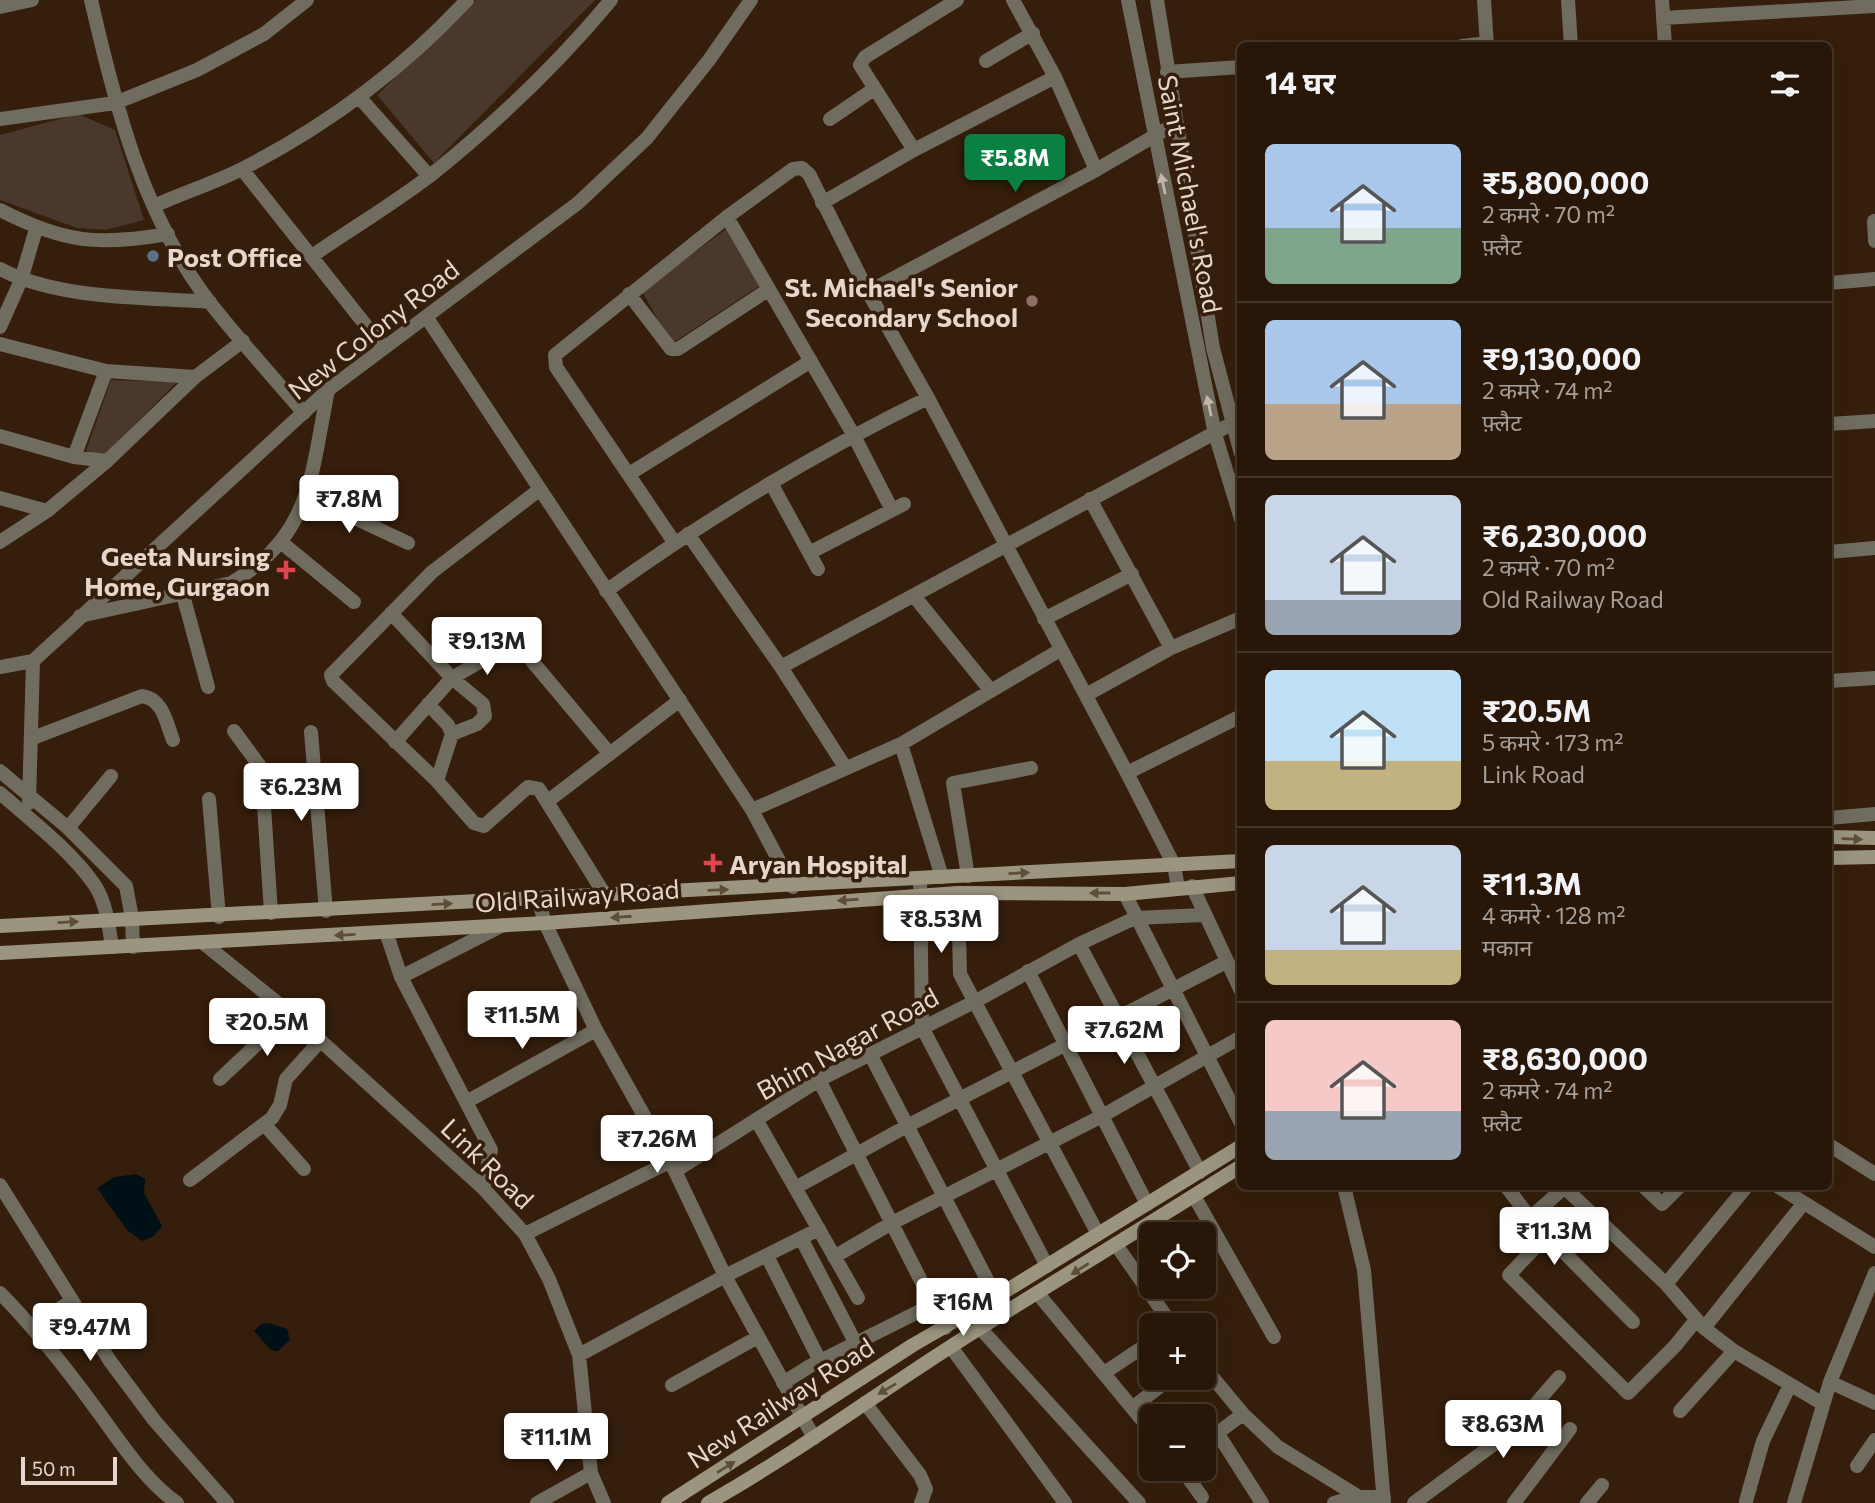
<!DOCTYPE html>
<html lang="hi">
<head>
<meta charset="utf-8">
<style>
  :root { --surface:#281608; --page:#342316; --text:#f1f3f6; --muted:#a59f9c; --line:#443529; --accent:#0b8043 }
  body { margin:0; font-family:Commissioner,"Noto Sans Devanagari",sans-serif; background:var(--page); color:var(--text); height:100vh; display:flex; flex-direction:column; font-size:26px; white-space:nowrap }
  * { box-sizing:border-box; margin:0 }
  p { font-size:23px; color:var(--muted) }
  .icon { flex:none; width:38px; height:38px; fill:none; stroke:currentColor; stroke-width:2; stroke-linecap:round; stroke-linejoin:round }
  .map { position:relative; flex:1; overflow:hidden }
  .sheet { position:absolute; left:1237px; top:42px; width:595px; height:1148px; display:flex; flex-direction:column; background:var(--surface); border-radius:10px; box-shadow:0 7px 28px #0002,0 0 0 2px var(--line) }
  .sheet>* { flex:none }
  .controls { position:absolute; left:1139px; top:1222px; display:grid; gap:14px }
  .controls a { display:grid; place-items:center; width:77px; height:77px; border-radius:10px; background:var(--surface); box-shadow:0 7px 28px #0002,0 0 0 2px var(--line); font-size:35px }
  .scale { position:absolute; left:21px; bottom:18px; width:96px; box-sizing:border-box; padding-left:7px; border:4px solid #e6d6cb; border-top:0; font-size:19px; line-height:24px; white-space:nowrap; color:#e6d6cb; -webkit-text-stroke:5px #351e0b; paint-order:stroke }
  .price { position:absolute; translate:-50% -60px; padding:0 16px; border-radius:7px; background:#fff; color:#222; font-size:23px; line-height:46px; filter:drop-shadow(0 2px 4px #0008) }
  .price::after { content:''; position:absolute; left:50%; top:42px; width:21px; height:16px; margin-left:-10px; background:inherit; clip-path:polygon(0 0,100% 0,50% 100%) }
  .price.on { background:var(--accent); color:#fff }
  ul { padding:0; list-style:none }
  li { display:flex; align-items:center; gap:21px; height:175px; padding:0 28px }
  li+li { border-top:2px solid var(--line) }
  li span { display:grid; place-items:center; flex:none; width:196px; height:140px; border-radius:10px; color:#555 }
  li>.icon { margin-inline-start:auto }
  span .icon { width:84px; height:84px; fill:#fffc; stroke-width:1 }
  li b { font-size:30px }
  h2 { display:flex; justify-content:space-between; align-items:center; height:84px; padding:0 28px; font-size:30px }
  .map>svg:first-child { display:block }
</style>
</head>
<body>
<div class="map">
<svg width="1875" height="1503" viewBox="0 0 1875 1503">
  <rect width="100%" height="100%" fill="#351e0b"/>
  <!-- green -->
  <path fill="#49382b" d="M 476,0 L 595,0 L 434,163 L 377,95 Z
    M 78,114 L 115,130 L 144,220 L 106,230 L 77,228 L 0,200 L 0,135 Z
    M 729,227 L 761,285 L 671,344 L 642,291 Z
    M 111,380 L 177,382 L 104,455 L 86,451 Z"/>
  <!-- water -->
  <path fill="#001017" d="M 136,1174 L 145,1179 L 144,1193 L 162,1226 L 154,1236 L 142,1241 L 127,1230 L 97,1188 L 115,1177 Z
    M 269,1323 L 287,1329 L 290,1340 L 278,1351 L 271,1350 L 254,1331 L 261,1324 Z"/>
  <g fill="none" stroke-linecap="round" stroke-linejoin="round">
    <!-- minor -->
    <path stroke="#706c5f" stroke-width="14" d="M 91,0 C 115,105 143,217 211,304 C 240,341 273,377 304,413
      M 1013,0 L 1055,77 L 1096,170
      M 1484,0 L 1487,46
      M 1662,0 L 1665,46
      M 0,7 L 32,0
      M 1663,18 L 1875,6
      M 1462,46 L 1487,43
      M 986,61 L 1033,33
      M 1167,72 L 1241,67
      M 360,98 L 429,176
      M 0,119 L 115,103 L 197,70 L 264,34 L 307,0
      M 830,119 L 874,89
      M 914,150 L 860,65 L 865,57 L 957,0
      M 242,169 L 383,347
      M 822,203 L 914,150 L 1055,77
      M 154,206 C 183,193 214,183 242,169 C 326,126 403,69 467,0
      M 0,210 C 64,243 98,246 168,234
      M 727,217 L 853,434 L 892,510
      M 1874,221 L 1875,241
      M 312,256 C 351,229 393,204 431,175 C 497,122 557,65 611,0
      M 0,269 C 59,300 144,297 210,302
      M 1829,283 L 1875,279
      M 868,292 L 1096,170 L 1175,124
      M 629,294 L 671,349 L 678,349 L 768,290
      M 427,318 L 752,810 L 793,887
      M 0,327 L 21,280 L 36,229
      M 0,344 L 106,371 L 195,377 L 243,341
      M 1829,424 L 1875,421
      M 0,436 L 74,457 L 107,461
      M 74,457 L 106,371
      M 629,474 L 811,361
      M 771,483 L 818,569
      M 539,490 L 432,572 L 331,675 L 333,681 L 437,781 L 474,823 L 484,826 L 528,787 L 539,789 L 605,895
      M 306,495 L 408,543
      M 0,498 L 47,511
      M 1090,499 L 1171,648
      M 688,534 L 781,667 L 845,767
      M 0,542 L 47,511 L 107,461 L 195,377
      M 674,542 L 556,367 L 555,355 L 727,217 L 793,169 L 802,168 L 809,174 L 868,292 L 928,398 L 1127,773 L 1174,865 L 1178,888
      M 282,543 L 354,602
      M 811,552 L 904,504
      M 1829,552 L 1875,548
      M 606,591 C 708,518 815,453 928,398
      M 183,595 L 208,687
      M 914,596 L 991,691
      M 391,613 L 452,678 L 483,704 L 485,716 L 477,724 L 452,734
      M 80,616 L 231,583 C 312,536 311,474 328,390
      M 1044,619 L 1132,574
      M 781,667 L 1233,423
      M 1829,681 L 1875,678
      M 1086,695 L 1171,648 L 1241,618
      M 428,704 L 448,725 L 452,734 L 437,781
      M 234,731 L 259,765 L 262,776 L 271,913
      M 311,732 L 326,911
      M 33,738 L 142,696 C 163,699 166,722 173,740
      M 395,742 L 452,678 L 510,644 L 521,648 L 610,754
      M 901,744 L 942,877
      M 1127,773 L 1241,716
      M 209,799 L 219,917
      M 548,801 L 680,700
      M 752,810 L 901,744 L 1060,650
      M 68,828 L 111,776
      M 968,876 L 953,783 L 1031,768
      M 920,878 L 922,1027 L 1047,1266
      M 1192,886 L 1241,991
      M 958,893 L 960,974 L 1098,1234
      M 1125,894 L 1241,1123
      M 538,899 L 545,923 L 596,1030 L 675,1171 L 725,1276 L 814,1438
      M 386,932 L 401,977 L 491,1150 L 483,1188
      M 202,942 L 290,1013 L 483,1188 L 525,1234 L 549,1279 L 579,1355 L 591,1473 L 604,1503
      M 1079,944 L 1200,1172
      M 1028,971 L 1147,1204
      M 401,977 L 503,925
      M 870,1054 L 996,1297
      M 220,1079 L 290,1013
      M 819,1080 L 945,1328
      M 466,1102 L 596,1030
      M 757,1121 L 858,1298
      M 265,1125 L 304,1169
      M 1829,1145 L 1875,1174
      M 675,1171 L 819,1080 L 976,1001 L 1079,944 L 1135,918 L 1203,915
      M 190,1180 L 272,1118 L 280,1105 L 286,1079 L 320,1041
      M 0,1185 L 110,1361 L 154,1420 L 227,1503
      M 1344,1186 L 1364,1270 L 1384,1503
      M 1506,1186 L 1530,1218 L 1633,1322
      M 1643,1186 L 1662,1204 L 1680,1186
      M 1777,1186 L 1875,1247
      M 795,1188 L 907,1126 L 1226,962
      M 1565,1188 L 1666,1284 L 1704,1328 L 1734,1351 L 1823,1404
      M 1194,1196 L 1274,1337
      M 1530,1218 L 1566,1186
      M 525,1234 L 669,1162
      M 1547,1235 L 1509,1275 L 1628,1393 L 1675,1346 L 1696,1320
      M 801,1238 L 855,1342
      M 1117,1246 L 1172,1325
      M 767,1256 L 820,1361
      M 834,1257 L 890,1224 L 1102,1116 L 1241,1037
      M 1666,1284 L 1747,1186
      M 0,1293 C 36,1329 66,1368 96,1409 C 120,1441 144,1480 177,1503
      M 1039,1295 L 1152,1432
      M 34,1326 L 71,1301
      M 980,1328 L 1139,1503
      M 1704,1328 L 1803,1204
      M 951,1347 L 1065,1503
      M 579,1355 L 725,1276 L 819,1229
      M 1204,1367 L 1243,1414 L 1278,1447 L 1359,1497
      M 1104,1373 L 1152,1341
      M 1830,1382 L 1875,1403
      M 783,1383 L 810,1366 L 932,1305
      M 672,1385 L 758,1337
      M 865,1403 L 920,1475 L 926,1489 L 921,1503
      M 1132,1408 L 1172,1377
      M 1680,1411 L 1734,1351
      M 1218,1434 L 1262,1503
      M 1204,1443 L 1243,1414
      M 1857,1466 L 1875,1440
      M 1181,1468 L 1202,1497
      M 1746,1501 L 1763,1441 L 1789,1387
      M 537,1503 L 591,1473
      M 1334,1503 L 1355,1497 L 1384,1497
      M 1414,1503 L 1513,1430 L 1559,1377
      M 1514,1503 L 1570,1429
      M 1587,1503 L 1602,1485
      M 1794,1503 L 1830,1382 L 1875,1273"/>
    <!-- tertiary -->
    <path stroke="#706c5f" stroke-width="14" d="M 1128,0 L 1215,434 L 1241,519
      M 1157,0 L 1213,348 L 1241,454
      M 1568,0 L 1571,46
      M 0,667 L 33,661 L 328,390 L 578,203 L 647,138 L 709,60 L 751,0
      M 0,771 L 68,828 L 126,886 L 132,918 L 133,947
      M 0,793 C 32,821 70,850 94,884 C 106,901 109,927 112,947
      M 29,803 L 33,661
      M 1829,818 L 1875,814"/>
    <!-- secondary -->
    <path stroke="#9b957f" stroke-width="14" d="M 1829,837 L 1875,838
      M 1829,858 L 1875,857
      M 0,926 L 1241,861
      M 0,953 L 545,923 L 958,893 L 1125,894 L 1241,883
      M 668,1503 L 913,1345 L 996,1297 L 1241,1146
      M 708,1503 C 802,1450 888,1385 980,1328 C 1067,1274 1154,1221 1241,1166"/>
  </g>
  <!-- one-way arrows -->
  <defs><path id="oneway-solid" d="M-6-.8H1V-3.2L6.5 0L1 3.2V.8H-6Z" transform="scale(1.75)"/></defs>
  <g fill="#c3b6ab">
    <use href="#oneway-solid" transform="translate(1163 184) rotate(-102)"/>
    <use href="#oneway-solid" transform="translate(1209 406) rotate(-102)"/>
  </g>
  <g fill="#5e4e39">
    <use href="#oneway-solid" transform="translate(1852 839) rotate(2)"/>
    <use href="#oneway-solid" transform="translate(1019 873) rotate(-3)"/>
    <use href="#oneway-solid" transform="translate(718 890) rotate(-2)"/>
    <use href="#oneway-solid" transform="translate(1100 893) rotate(-180)"/>
    <use href="#oneway-solid" transform="translate(848 900) rotate(176)"/>
    <use href="#oneway-solid" transform="translate(442 904) rotate(-3)"/>
    <use href="#oneway-solid" transform="translate(621 917) rotate(176)"/>
    <use href="#oneway-solid" transform="translate(68 922) rotate(-3)"/>
    <use href="#oneway-solid" transform="translate(345 935) rotate(177)"/>
    <use href="#oneway-solid" transform="translate(1080 1269) rotate(148)"/>
    <use href="#oneway-solid" transform="translate(887 1389) rotate(149)"/>
    <use href="#oneway-solid" transform="translate(726 1467) rotate(-32)"/>
  </g>
  <!-- markers -->
  <circle fill="#5c6f8a" stroke="#351e0b" stroke-width="2.5" cx="153" cy="256" r="7"/>
  <circle fill="#8d6e63" stroke="#351e0b" stroke-width="2.5" cx="1032" cy="301" r="7"/>
  <g fill="#e0444e" stroke="#351e0b" stroke-width="2.5">
    <path d="M282.5 559.5h7v7h7v7h-7v7h-7v-7h-7v-7h7z"/>
    <path d="M709.5 852.5h7v7h7v7h-7v7h-7v-7h-7v-7h7z"/>
  </g>
  <g text-anchor="middle" dominant-baseline="central" stroke-width="7" stroke-linejoin="round" paint-order="stroke">
    <!-- street labels -->
    <g font-size="26" fill="#e6d6cb" stroke="#351e0b">
      <text transform="translate(1191 194) rotate(79)">Saint Michael's Road</text>
      <text transform="translate(373 329) rotate(-38)">New Colony Road</text>
      <text transform="translate(577 895) rotate(-4)">Old Railway Road</text>
      <text transform="translate(847 1043) rotate(-29)">Bhim Nagar Road</text>
      <text transform="translate(488 1163) rotate(44)">Link Road</text>
      <text transform="translate(780 1402) rotate(-33)">New Railway Road</text>
    </g>
    <!-- poi labels -->
    <g font-size="26" font-weight="bold" fill="#e6d6cb" stroke="#351e0b" text-anchor="start">
      <text x="167" y="256">Post Office</text>
      <text x="1018" y="286" text-anchor="end">St. Michael's Senior<tspan x="1018" dy="30">Secondary School</tspan></text>
      <text x="270" y="555" text-anchor="end">Geeta Nursing<tspan x="270" dy="30">Home, Gurgaon</tspan></text>
      <text x="729" y="863">Aryan Hospital</text>
    </g>
  </g>
</svg>
<div class="controls">
<a><svg class="icon" aria-label="locate" viewBox="0 0 24 24"><circle cx="12" cy="12" r="6"/><path d="M12 2v4M12 18v4M2 12h4M18 12h4"/></svg></a>
<a>+</a>
<a>−</a>
</div>
<div class="scale">50 m</div>
<b class="price on" style="left:1015px;top:194px">₹5.8M</b>
<b class="price" style="left:349px;top:535px">₹7.8M</b>
<b class="price" style="left:487px;top:677px">₹9.13M</b>
<b class="price" style="left:301px;top:823px">₹6.23M</b>
<b class="price" style="left:941px;top:955px">₹8.53M</b>
<b class="price" style="left:522px;top:1051px">₹11.5M</b>
<b class="price" style="left:267px;top:1058px">₹20.5M</b>
<b class="price" style="left:1124px;top:1066px">₹7.62M</b>
<b class="price" style="left:657px;top:1175px">₹7.26M</b>
<b class="price" style="left:1554px;top:1267px">₹11.3M</b>
<b class="price" style="left:963px;top:1338px">₹16M</b>
<b class="price" style="left:90px;top:1363px">₹9.47M</b>
<b class="price" style="left:1503px;top:1460px">₹8.63M</b>
<b class="price" style="left:556px;top:1473px">₹11.1M</b>
<section class="sheet">
<h2>14 घर<svg class="icon" aria-label="filters" viewBox="0 0 24 24"><path d="M4 7h16M4 17h16"/><circle cx="9" cy="7" r="2"/><circle cx="15" cy="17" r="2"/></svg></h2>
<ul>
<li><span style="background:linear-gradient(#a9c7e8 60%,#7fa58c 0)"><svg class="icon" aria-label="home" viewBox="0 0 24 24"><path d="M3 11l9-7 9 7M6 9v11h12V9"/></svg></span><div><b>₹5,800,000</b><p>2 कमरे · 70 m²</p><p>फ़्लैट</p></div></li>
<li><span style="background:linear-gradient(#a9c7e8 60%,#b9a48a 0)"><svg class="icon" aria-label="home" viewBox="0 0 24 24"><path d="M3 11l9-7 9 7M6 9v11h12V9"/></svg></span><div><b>₹9,130,000</b><p>2 कमरे · 74 m²</p><p>फ़्लैट</p></div></li>
<li><span style="background:linear-gradient(#c9d6e8 75%,#9aa5b1 0)"><svg class="icon" aria-label="home" viewBox="0 0 24 24"><path d="M3 11l9-7 9 7M6 9v11h12V9"/></svg></span><div><b>₹6,230,000</b><p>2 कमरे · 70 m²</p><p>Old Railway Road</p></div></li>
<li><span style="background:linear-gradient(#bfe0f5 65%,#c2b280 0)"><svg class="icon" aria-label="home" viewBox="0 0 24 24"><path d="M3 11l9-7 9 7M6 9v11h12V9"/></svg></span><div><b>₹20.5M</b><p>5 कमरे · 173 m²</p><p>Link Road</p></div></li>
<li><span style="background:linear-gradient(#c9d6e8 75%,#c2b280 0)"><svg class="icon" aria-label="home" viewBox="0 0 24 24"><path d="M3 11l9-7 9 7M6 9v11h12V9"/></svg></span><div><b>₹11.3M</b><p>4 कमरे · 128 m²</p><p>मकान</p></div></li>
<li><span style="background:linear-gradient(#f6c9c9 65%,#9aa5b1 0)"><svg class="icon" aria-label="home" viewBox="0 0 24 24"><path d="M3 11l9-7 9 7M6 9v11h12V9"/></svg></span><div><b>₹8,630,000</b><p>2 कमरे · 74 m²</p><p>फ़्लैट</p></div></li>
</ul>
</section>
</div>
</body>
</html>
